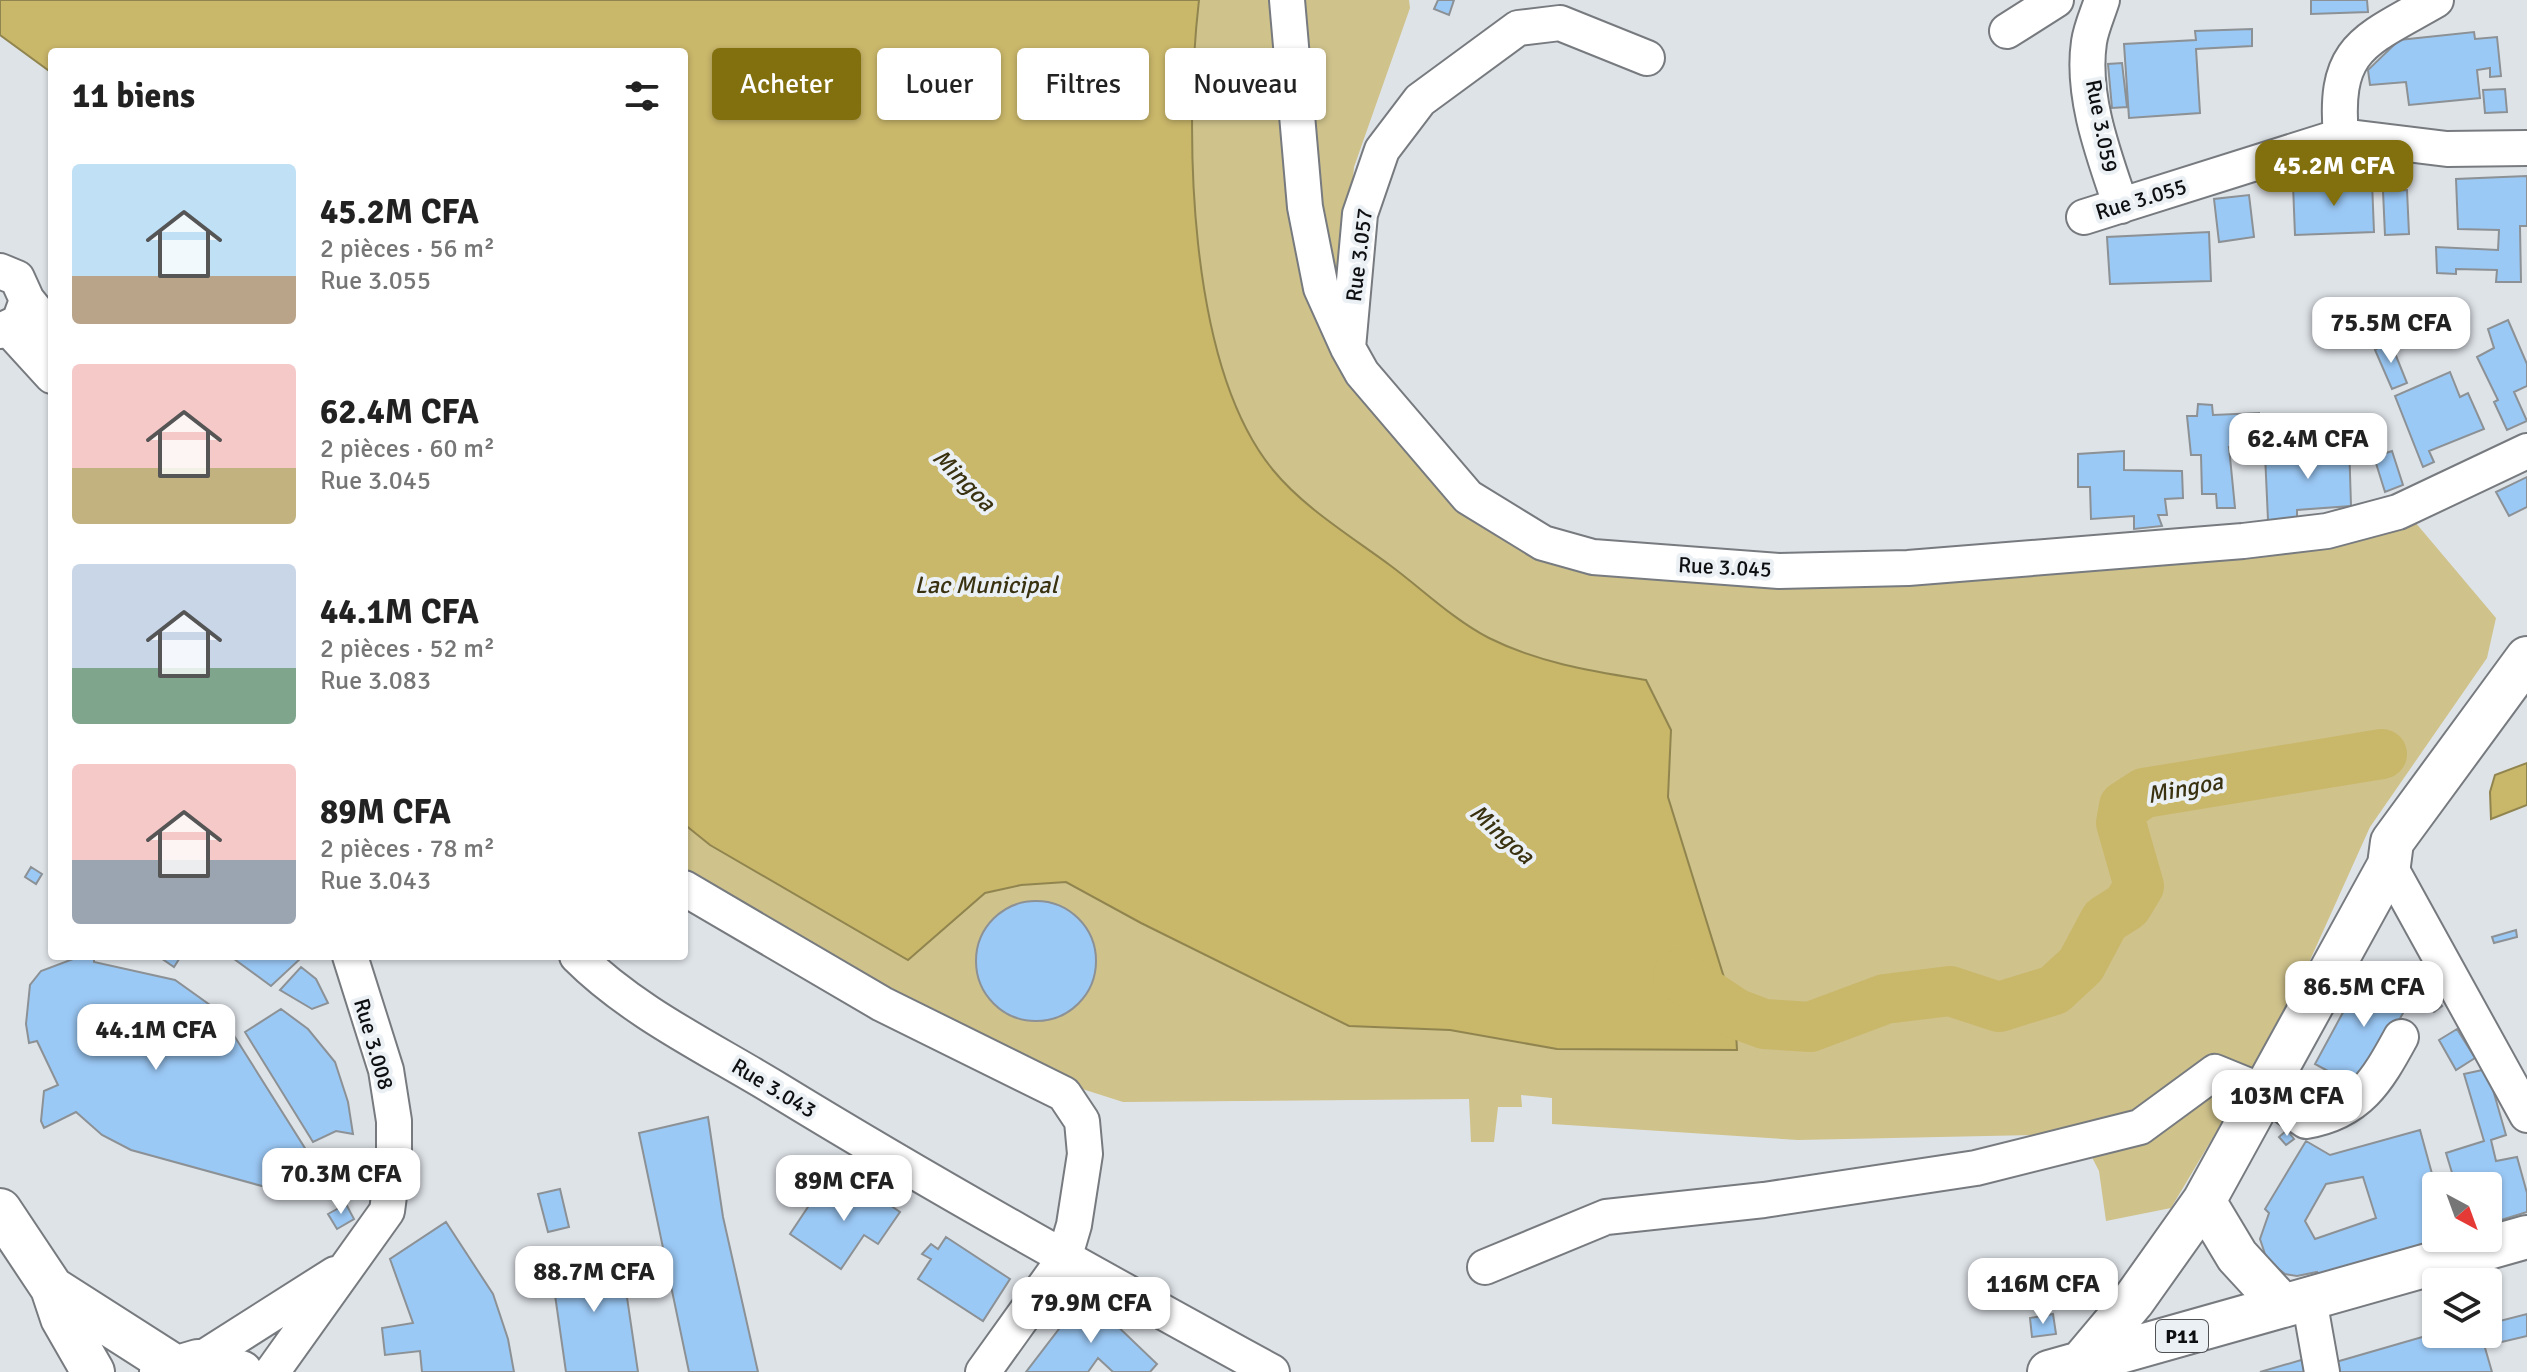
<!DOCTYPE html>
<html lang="fr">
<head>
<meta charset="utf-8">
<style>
  :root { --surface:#fff; --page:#f2f2f2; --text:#222; --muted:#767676; --accent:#826f0d }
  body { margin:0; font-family:Signika,sans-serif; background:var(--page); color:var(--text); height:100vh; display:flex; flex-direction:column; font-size:30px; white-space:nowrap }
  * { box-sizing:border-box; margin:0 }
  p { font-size:26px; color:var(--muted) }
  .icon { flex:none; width:44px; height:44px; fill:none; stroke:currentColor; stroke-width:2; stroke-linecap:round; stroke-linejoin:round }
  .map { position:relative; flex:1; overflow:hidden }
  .panel { position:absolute; left:48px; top:48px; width:640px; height:912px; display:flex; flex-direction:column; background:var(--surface); border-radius:8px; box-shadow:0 2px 6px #0004 }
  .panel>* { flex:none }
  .hud { position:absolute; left:712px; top:48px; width:760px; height:72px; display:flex; gap:16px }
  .needle { width:52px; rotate:139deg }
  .tools { position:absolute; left:2422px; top:1172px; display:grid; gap:16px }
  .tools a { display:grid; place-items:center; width:80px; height:80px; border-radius:8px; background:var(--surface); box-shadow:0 2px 6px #0004; font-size:40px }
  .price { position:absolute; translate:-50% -68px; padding:0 18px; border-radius:16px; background:#fff; color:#222; font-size:26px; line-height:52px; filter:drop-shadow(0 2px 4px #0008) }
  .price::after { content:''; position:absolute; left:50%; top:48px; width:24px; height:18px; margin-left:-12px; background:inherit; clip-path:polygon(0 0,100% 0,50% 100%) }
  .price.current { background:var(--accent); color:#fff }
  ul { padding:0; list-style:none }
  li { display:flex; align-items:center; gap:24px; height:200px; padding:0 24px }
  li span { display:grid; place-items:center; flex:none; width:224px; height:160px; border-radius:8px; color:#555 }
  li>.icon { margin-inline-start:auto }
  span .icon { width:96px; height:96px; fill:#fffc; stroke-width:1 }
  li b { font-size:34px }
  h2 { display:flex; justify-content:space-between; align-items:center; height:96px; padding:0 24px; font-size:34px }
  .tag { padding:0 28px; border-radius:8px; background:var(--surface); box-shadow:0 2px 6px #0004; font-size:28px; line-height:72px }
  .tag.current { background:var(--accent); color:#fff }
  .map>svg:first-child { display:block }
</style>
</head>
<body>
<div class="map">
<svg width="2527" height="1372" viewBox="0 0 2527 1372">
  <rect width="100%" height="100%" fill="#dee3e8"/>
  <!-- green -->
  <path fill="#cfc28b" d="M 1199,0 L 1409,0 L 1410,8 L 1354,167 L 1348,242 L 1369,383 L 1543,550 L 1866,567 L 2404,509 L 2496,618 L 2487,658 L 2370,827 L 2284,1018 L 2171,1208 L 2106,1221 L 2099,1171 L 2080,1134 L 1798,1140 L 1552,1124 L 1552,1098 L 1521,1095 L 1522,1107 L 1498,1107 L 1494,1142 L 1471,1142 L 1469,1099 L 1123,1102 L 1076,1087 L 891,998 L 684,879 L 684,824 L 710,845 L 908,960 L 985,893 L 1021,885 L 1066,882 L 1141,923 L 1349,1026 L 1450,1030 L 1662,1048 L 1736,1049 L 1735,1013 L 1668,797 L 1671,730 L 1646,680 C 1591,671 1539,663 1489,638 C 1454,620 1422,589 1391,566 C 1352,537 1304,508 1273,470 C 1187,365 1184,130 1199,0 Z"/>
  <!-- water -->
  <path fill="#c9b76a" stroke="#91854f" stroke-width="2" d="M 0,0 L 1199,0 C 1184,130 1187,365 1273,470 C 1304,508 1352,537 1391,566 C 1422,589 1454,620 1489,638 C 1539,663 1591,671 1646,680 L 1671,730 L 1668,797 L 1735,1013 L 1737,1050 L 1557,1049 L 1450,1030 L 1349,1026 L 1141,923 L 1066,882 L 1021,885 L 985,893 L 908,960 L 710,845 L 684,824 L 684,52 L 52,52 L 52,73 L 0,35 Z
    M 2527,763 L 2527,805 L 2491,819 L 2490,792 L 2495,775 Z"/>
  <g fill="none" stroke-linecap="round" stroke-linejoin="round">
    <!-- river -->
    <path stroke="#c9b76a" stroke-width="50" d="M 1678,975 L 1735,1013 L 1764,1024 L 1810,1027 L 1885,999 L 1950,991 L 1999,1007 L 2054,990 L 2081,965 L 2105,920 L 2127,906 L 2139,886 L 2121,823 L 2124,806 L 2144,793 L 2382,754"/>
  </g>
  <!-- building -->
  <path fill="#9bc9f6" stroke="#8c9195" stroke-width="2" fill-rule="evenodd" d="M 1438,0 L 1454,0 L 1449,15 L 1434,9 Z
    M 2311,0 L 2367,0 L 2368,12 L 2311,14 Z
    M 2252,29 L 2252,46 L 2196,49 L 2200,113 L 2129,118 L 2124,44 L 2196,40 L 2195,31 Z
    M 2474,32 L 2475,39 L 2497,37 L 2501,76 L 2490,77 L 2490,68 L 2477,70 L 2480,98 L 2409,105 L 2406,82 L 2370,85 L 2368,70 L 2399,40 Z
    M 2122,63 L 2127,107 L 2112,108 L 2108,64 Z
    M 2505,89 L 2507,112 L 2485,113 L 2483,90 Z
    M 2527,176 L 2527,226 L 2520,226 L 2521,282 L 2496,282 L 2497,270 L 2456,269 L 2456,274 L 2437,273 L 2436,247 L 2498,250 L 2499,230 L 2458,229 L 2456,179 Z
    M 2372,182 L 2374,232 L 2295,235 L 2293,185 Z
    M 2407,190 L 2409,234 L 2385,235 L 2383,191 Z
    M 2249,195 L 2254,237 L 2219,242 L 2214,199 Z
    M 2209,232 L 2211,281 L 2110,284 L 2107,237 Z
    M 2508,320 L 2527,364 L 2527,386 L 2514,392 L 2527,421 L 2507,430 L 2494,402 L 2498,400 L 2477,357 L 2494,348 L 2488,329 Z
    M 2390,341 L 2407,383 L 2392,389 L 2375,350 Z
    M 2450,372 L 2460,397 L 2468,393 L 2484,429 L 2429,451 L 2434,462 L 2423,467 L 2395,396 Z
    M 2198,404 L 2212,405 L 2213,415 L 2259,413 L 2260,438 L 2242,438 L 2242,447 L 2229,447 L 2235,508 L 2217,508 L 2216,494 L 2202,494 L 2201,455 L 2191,455 L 2187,416 L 2197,416 Z
    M 2349,442 L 2351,506 L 2297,510 L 2297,521 L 2268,520 L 2265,454 L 2317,452 L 2316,443 Z
    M 2124,451 L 2124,470 L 2182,471 L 2183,498 L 2165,499 L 2167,515 L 2158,515 L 2162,526 L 2134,529 L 2134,516 L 2091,519 L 2090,487 L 2078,487 L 2078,454 Z
    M 2392,451 L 2403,485 L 2385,492 L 2374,457 Z
    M 2527,477 L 2527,507 L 2509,516 L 2496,492 Z
    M 31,867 L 42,874 L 36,884 L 25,877 Z
    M976 961a60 60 0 1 1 120 0a60 60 0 1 1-120 0Z
    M 2516,930 L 2517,937 L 2494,943 L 2492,937 Z
    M 81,956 L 94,956 L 94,962 L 175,980 L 210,1005 L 228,1026 L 308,1153 L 283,1167 L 280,1191 L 131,1150 L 102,1135 L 76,1112 L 44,1128 L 41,1121 L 44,1091 L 58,1085 L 37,1041 L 29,1043 L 26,1024 L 30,985 L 41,971 Z
    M 158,956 L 181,956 L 174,967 Z
    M 230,956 L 299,956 L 301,958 L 271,986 Z
    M 301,967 L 316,979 L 328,1003 L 312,1009 L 280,990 Z
    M 2366,970 L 2413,995 L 2361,1089 L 2315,1064 Z
    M 2424,985 L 2442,1006 L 2434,1012 L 2416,992 Z
    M 281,1009 L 308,1029 L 335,1062 L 348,1102 L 353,1134 L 336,1131 L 313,1142 L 245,1032 Z
    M 2457,1029 L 2475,1058 L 2456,1070 L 2439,1040 Z
    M 2487,1069 L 2506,1135 L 2491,1140 L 2496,1161 L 2517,1157 L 2527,1193 L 2527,1212 L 2488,1224 L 2488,1186 L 2436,1186 L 2436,1238 L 2443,1238 L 2319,1276 L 2317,1272 L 2297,1276 L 2285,1274 L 2267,1260 L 2260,1239 L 2269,1213 L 2265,1209 L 2306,1141 L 2330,1155 L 2420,1130 L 2434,1181 L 2453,1176 L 2446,1153 L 2484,1141 L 2464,1074 ZM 2363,1177 L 2376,1218 L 2315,1239 L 2305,1221 L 2326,1184 Z
    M 708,1117 L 723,1217 L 758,1372 L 689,1372 L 639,1133 Z
    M 2287,1130 L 2294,1139 L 2286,1145 L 2279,1137 Z
    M 852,1179 L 900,1212 L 878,1244 L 864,1235 L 841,1269 L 790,1234 L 818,1192 L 835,1204 Z
    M 560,1189 L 569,1227 L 548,1232 L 538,1194 Z
    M 346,1204 L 354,1219 L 337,1229 L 328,1214 Z
    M 446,1222 L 493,1294 L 508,1339 L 514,1372 L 422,1372 L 420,1351 L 385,1355 L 382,1328 L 413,1323 L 390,1259 Z
    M 946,1237 L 1010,1279 L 983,1321 L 918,1279 L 931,1259 L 922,1254 L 931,1244 L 938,1249 Z
    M 620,1250 L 638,1372 L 566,1372 L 550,1260 Z
    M 1085,1295 L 1157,1364 L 1150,1372 L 1113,1372 L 1098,1358 L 1088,1372 L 1026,1372 Z
    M 2053,1314 L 2056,1334 L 2032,1337 L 2030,1318 Z
    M 2527,1314 L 2527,1336 L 2489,1345 L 2488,1324 Z
    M 2436,1333 L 2481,1334 L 2492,1372 L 2331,1372 L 2329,1364 Z
    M 2308,1358 L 2312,1372 L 2260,1372 Z"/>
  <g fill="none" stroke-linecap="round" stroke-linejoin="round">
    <!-- minor casing -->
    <g stroke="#777b7f" stroke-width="38">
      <path id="minor" d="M 1287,0 L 1305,207 L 1321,288 L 1348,348 L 1362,373 L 1468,497 L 1543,543 L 1593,557 L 1779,571 L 1908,568 L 2243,541 L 2327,531 L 2398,512 L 2527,451
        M 2102,0 C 2098,13 2091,28 2089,42 C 2081,96 2104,156 2121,206
        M 2007,31 L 2056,0
        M 2341,136 C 2333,46 2365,41 2436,0
        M 2084,217 L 2341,136 L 2447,149 L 2527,148
        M 0,271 L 17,278 L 27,300 L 19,322 L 0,331
        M 27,300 L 52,331
        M 9,329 L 52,376
        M 1348,348 L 1360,214 L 1382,150 L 1420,100 L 1518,28 L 1560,23 L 1647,58
        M 2389,865 L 2527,1115
        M 684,888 L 882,1004 L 1064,1094 L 1082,1121 L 1085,1154 L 1074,1225 L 1064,1259 L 983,1372
        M 577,956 C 632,1011 707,1047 773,1087 C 936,1187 1104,1280 1272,1372
        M 1485,1267 L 1606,1217 L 1764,1200 L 1976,1168 L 2140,1127 L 2215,1072 L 2264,1092 L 2306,1121 C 2359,1112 2377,1081 2401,1037
        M 2309,1299 L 2322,1372
        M 198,1361 L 335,1274
        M 272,1372 L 387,1211 L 394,1158 L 394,1121 L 386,1070 L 350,956"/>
    </g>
    <!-- major casing -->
    <g stroke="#777b7f" stroke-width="46">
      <path id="major" d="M 2204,1201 L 2237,1256 L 2283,1306
        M 0,1210 L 52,1288 L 62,1318 L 93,1372
        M 52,1288 L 174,1366
        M 2080,1364 L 2133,1301 L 2204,1201 L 2389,865 L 2392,842 L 2527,658
        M 161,1372 L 198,1361 L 241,1372
        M 2049,1372 L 2527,1237"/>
    </g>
    <!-- minor -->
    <use href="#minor" stroke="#fff" stroke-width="34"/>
    <!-- major -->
    <use href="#major" stroke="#fff" stroke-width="42"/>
  </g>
  <g text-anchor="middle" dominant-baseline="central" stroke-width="8" stroke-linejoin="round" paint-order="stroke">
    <!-- shield labels -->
    <rect fill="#ebf0f5" stroke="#505255" stroke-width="2" x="2156" y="1320" width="52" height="32" rx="6"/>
    <g font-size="20" font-weight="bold" fill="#0e0f11">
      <text x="2182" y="1336">P11</text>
    </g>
    <!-- street labels -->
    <g font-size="22" fill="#0e0f11" stroke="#ebf0f5">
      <text transform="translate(2102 126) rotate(79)">Rue 3.059</text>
      <text transform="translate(2141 199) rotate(-17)">Rue 3.055</text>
      <text transform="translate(1359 255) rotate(-83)">Rue 3.057</text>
      <text transform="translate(1725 567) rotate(3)">Rue 3.045</text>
      <text transform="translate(374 1044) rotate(74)">Rue 3.008</text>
      <text transform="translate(774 1088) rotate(31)">Rue 3.043</text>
    </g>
    <!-- water labels -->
    <g font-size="24" font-style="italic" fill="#39310f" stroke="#ebf0f5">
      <text transform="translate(964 480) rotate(45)">Mingoa</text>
      <text x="986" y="585">Lac Municipal</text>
      <text transform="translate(2185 788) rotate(-11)">Mingoa</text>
      <text transform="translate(1502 834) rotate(42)">Mingoa</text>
    </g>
  </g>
</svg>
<div class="tools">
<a><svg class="needle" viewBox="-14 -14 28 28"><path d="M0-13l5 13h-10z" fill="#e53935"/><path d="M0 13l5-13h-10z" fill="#767676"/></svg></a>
<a><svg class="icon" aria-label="layers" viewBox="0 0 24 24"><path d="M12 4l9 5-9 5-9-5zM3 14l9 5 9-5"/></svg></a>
</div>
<b class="price current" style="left:2334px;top:208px">45.2M CFA</b>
<b class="price" style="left:2391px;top:365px">75.5M CFA</b>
<b class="price" style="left:2308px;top:481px">62.4M CFA</b>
<b class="price" style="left:2364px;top:1029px">86.5M CFA</b>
<b class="price" style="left:156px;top:1072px">44.1M CFA</b>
<b class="price" style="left:2287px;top:1138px">103M CFA</b>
<b class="price" style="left:341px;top:1216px">70.3M CFA</b>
<b class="price" style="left:844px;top:1223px">89M CFA</b>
<b class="price" style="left:594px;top:1314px">88.7M CFA</b>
<b class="price" style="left:2043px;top:1326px">116M CFA</b>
<b class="price" style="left:1091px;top:1345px">79.9M CFA</b>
<div class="hud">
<a class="tag current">Acheter</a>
<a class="tag">Louer</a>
<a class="tag">Filtres</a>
<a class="tag">Nouveau</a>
</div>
<section class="panel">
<h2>11 biens<svg class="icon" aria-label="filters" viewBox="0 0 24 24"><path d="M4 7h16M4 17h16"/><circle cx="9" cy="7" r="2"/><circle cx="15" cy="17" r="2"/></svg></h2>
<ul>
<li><span style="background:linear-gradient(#bfe0f5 70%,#b9a48a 0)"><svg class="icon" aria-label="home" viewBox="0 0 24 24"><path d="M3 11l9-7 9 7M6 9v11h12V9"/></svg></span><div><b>45.2M CFA</b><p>2 pièces · 56 m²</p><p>Rue 3.055</p></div></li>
<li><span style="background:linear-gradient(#f6c9c9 65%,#c2b280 0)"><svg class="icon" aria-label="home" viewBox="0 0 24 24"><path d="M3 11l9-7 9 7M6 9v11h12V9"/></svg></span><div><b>62.4M CFA</b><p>2 pièces · 60 m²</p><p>Rue 3.045</p></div></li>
<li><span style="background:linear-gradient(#c9d6e8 65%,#7fa58c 0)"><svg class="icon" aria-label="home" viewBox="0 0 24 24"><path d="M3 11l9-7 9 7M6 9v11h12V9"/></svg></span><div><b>44.1M CFA</b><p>2 pièces · 52 m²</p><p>Rue 3.083</p></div></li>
<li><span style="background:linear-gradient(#f6c9c9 60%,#9aa5b1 0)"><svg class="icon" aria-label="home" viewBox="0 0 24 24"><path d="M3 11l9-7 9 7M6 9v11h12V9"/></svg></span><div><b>89M CFA</b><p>2 pièces · 78 m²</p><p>Rue 3.043</p></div></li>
</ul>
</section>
</div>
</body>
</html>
